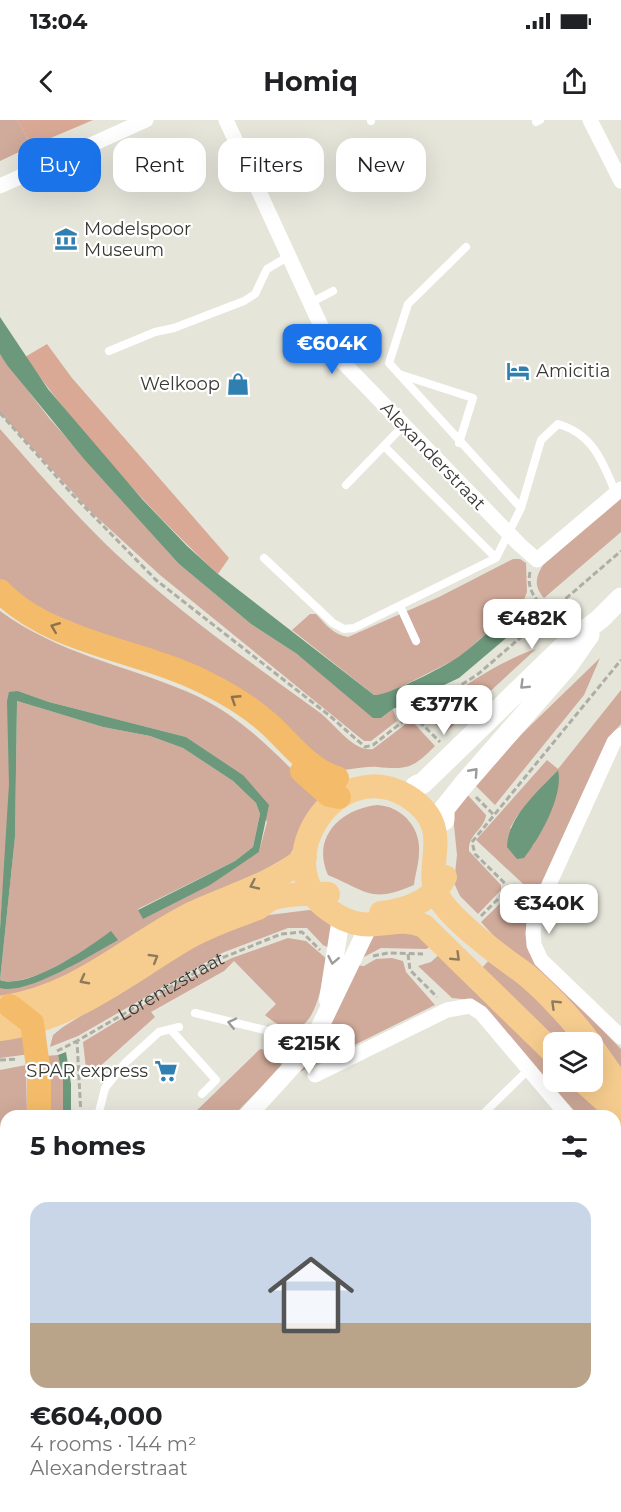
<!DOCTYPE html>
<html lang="en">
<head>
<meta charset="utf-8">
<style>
  :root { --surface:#fff; --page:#f6f6f6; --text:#202124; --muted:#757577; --accent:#1a73e8 }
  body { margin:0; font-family:Montserrat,sans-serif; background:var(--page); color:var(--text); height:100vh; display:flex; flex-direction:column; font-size:22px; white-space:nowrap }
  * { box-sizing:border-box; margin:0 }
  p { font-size:20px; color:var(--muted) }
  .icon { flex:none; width:33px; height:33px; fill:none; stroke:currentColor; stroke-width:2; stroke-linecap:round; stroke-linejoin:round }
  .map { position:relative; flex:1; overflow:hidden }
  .sheet { position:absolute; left:0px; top:990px; width:621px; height:402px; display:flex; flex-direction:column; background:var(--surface); border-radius:18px 18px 0 0; box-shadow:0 6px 24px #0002 }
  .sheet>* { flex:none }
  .banner { position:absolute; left:18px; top:18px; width:585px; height:54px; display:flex; gap:12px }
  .controls { position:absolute; left:543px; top:912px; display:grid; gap:12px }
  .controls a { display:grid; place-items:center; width:60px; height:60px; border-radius:12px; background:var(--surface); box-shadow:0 6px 24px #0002; font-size:30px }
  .price { position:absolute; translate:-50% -51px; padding:0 14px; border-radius:12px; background:#fff; color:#222; font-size:20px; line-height:39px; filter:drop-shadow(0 2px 3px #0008) }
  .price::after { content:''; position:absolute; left:50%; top:36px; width:18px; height:14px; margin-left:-9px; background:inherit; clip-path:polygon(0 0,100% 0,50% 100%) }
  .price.on { background:var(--accent); color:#fff }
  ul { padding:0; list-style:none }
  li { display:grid; align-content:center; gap:12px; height:318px; padding:0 30px }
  li span { display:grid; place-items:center; height:186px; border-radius:18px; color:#555 }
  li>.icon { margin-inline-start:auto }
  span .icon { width:108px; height:108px; fill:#fffc; stroke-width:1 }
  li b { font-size:26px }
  h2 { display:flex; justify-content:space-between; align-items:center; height:72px; padding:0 30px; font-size:26px }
  .chip { padding:0 21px; border-radius:18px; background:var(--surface); box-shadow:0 6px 24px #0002; font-size:21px; line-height:54px }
  .chip.on { background:var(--accent); color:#fff }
  .status { display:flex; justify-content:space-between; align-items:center; height:42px; padding:0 30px; background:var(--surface); direction:ltr }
  .status svg { height:16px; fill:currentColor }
  header { display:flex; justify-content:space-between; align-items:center; height:78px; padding:0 30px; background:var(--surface); font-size:27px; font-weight:700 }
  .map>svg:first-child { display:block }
</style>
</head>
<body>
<div class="status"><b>13:04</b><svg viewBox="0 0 49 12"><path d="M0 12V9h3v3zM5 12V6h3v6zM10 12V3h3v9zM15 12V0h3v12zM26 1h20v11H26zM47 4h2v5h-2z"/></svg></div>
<header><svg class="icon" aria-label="back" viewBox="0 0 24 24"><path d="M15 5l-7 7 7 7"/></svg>Homiq<svg class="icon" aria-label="share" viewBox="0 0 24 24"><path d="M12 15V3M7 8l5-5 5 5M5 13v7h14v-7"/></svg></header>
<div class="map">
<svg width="621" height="1392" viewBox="0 0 621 1392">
  <rect width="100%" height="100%" fill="#e6e5da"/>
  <!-- green -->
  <path fill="#d0aa9a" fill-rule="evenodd" d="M 0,0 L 17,0 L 32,26 L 0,41 Z
    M 0,234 L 49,298 L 179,444 L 251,504 L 297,534 L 381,598 L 393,589 L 397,601 L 371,621 L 364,621 L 160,455 L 90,391 L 0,293 Z
    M 0,309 C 37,351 74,394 115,433 C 178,492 249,541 319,592 C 334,603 354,633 373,629 L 411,600 L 435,626 C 413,648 408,650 377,647 C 365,646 352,650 339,650 L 143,531 L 37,488 L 0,460 Z
    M 621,378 L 621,412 L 544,478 C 534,466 535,458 543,445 Z
    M 513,439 L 520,439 L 526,443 L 527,472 L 522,485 L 510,492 L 460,537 L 385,575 L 374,575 L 292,510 L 310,494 L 316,494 C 325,504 334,515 348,517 L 439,477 Z
    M 0,491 C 59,534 122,544 188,572 C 242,595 281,638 321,680 L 290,735 L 107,841 L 0,883 L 0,868 L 68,848 L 110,812 C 87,829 29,869 0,860 L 15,717 L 17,581 L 103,607 L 150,616 L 183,628 L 233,661 L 256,683 L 260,694 L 253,727 L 235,741 L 138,789 L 143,798 L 259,732 L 267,702 L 243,655 L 186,617 L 49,582 L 18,571 L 0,809 Z
    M 536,529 L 445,613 L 434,603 L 431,597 C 447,572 507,538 536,529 Z
    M 600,538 L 584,575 L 495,685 L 472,662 Z
    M 621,570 L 621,604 L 611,615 L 543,764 L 534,774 L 476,720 L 547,640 L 558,649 ZM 558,650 L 555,676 L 533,726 L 510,708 L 517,696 Z
    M 465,672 L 486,695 C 484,710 468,714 469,731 L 501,765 L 501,770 L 478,794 L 460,776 L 454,763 L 457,735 L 453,695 Z
    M 377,685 C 401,686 421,707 419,732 C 419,744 415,754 414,765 C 370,784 367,771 328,755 C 311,717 341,689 377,685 Z
    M 510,774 L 526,791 L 526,815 L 535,841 L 621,929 L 621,955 L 481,802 Z
    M 309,790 L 322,793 L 333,807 L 331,829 L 323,825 L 307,808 L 288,808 L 222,833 L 78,916 L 50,927 L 53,915 L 63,907 L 213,814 L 269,795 Z
    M 409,809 L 431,826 L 426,829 L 381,828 L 362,838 L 372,816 Z
    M 288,818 L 306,821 L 328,840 C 319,873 313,936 265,895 L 276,884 L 234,841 L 224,851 L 151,892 L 155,897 L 87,958 L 83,922 L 180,863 L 232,838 Z
    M 443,831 L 553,942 L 554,962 L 572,962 L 612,996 L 579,996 L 481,886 L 472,880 L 452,878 L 418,846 L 431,842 Z
    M 492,837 L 581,922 L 554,922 L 480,850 Z
    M 392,838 L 403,841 L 406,852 L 435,885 L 300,952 L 313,933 L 354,845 L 364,846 L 376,839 Z
    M 22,910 L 30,934 L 0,938 L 0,913 Z
    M 260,929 L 274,931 L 282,946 L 233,996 L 191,996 Z
    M 58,935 L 63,959 L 63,996 L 46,996 L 46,936 Z
    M 26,945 L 27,996 L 6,996 L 6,1087 L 0,1097 L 0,950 Z
    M 6,1119 L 6,1206 L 0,1213 L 0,1129 Z"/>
  <!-- forest -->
  <path fill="#d9a995" d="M 17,0 L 93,0 L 32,26 Z
    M 47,224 L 72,258 L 229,438 L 218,454 C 147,388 82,315 25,237 Z"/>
  <!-- water -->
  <path fill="#6c987c" d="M 0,197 L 48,269 L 142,379 L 187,426 L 218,454 L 374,575 C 386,577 450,544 461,535 C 483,519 499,499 522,485 L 531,491 L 531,497 L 459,558 L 393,589 L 381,598 L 373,598 L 297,534 L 251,504 L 179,444 L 84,339 L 7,245 L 0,234 Z
    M 18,571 L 49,582 L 186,617 L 243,655 L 269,685 L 259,732 L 210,765 L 143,799 L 138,790 L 235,741 L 253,727 L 260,694 L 256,683 L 233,661 L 183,628 L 150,616 L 103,607 L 17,581 L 15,717 L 0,860 C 28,870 88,828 111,811 L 118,820 C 93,834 26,876 0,868 L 0,809 L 9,664 L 7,581 L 9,572 Z
    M 558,650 C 564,675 540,718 524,738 L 517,739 L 507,727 C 508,696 538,672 558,650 Z
    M 66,932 L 71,964 L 71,996 L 63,996 L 63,959 L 58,935 Z"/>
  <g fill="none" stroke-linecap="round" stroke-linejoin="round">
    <!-- path -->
    <g stroke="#aeaea5" stroke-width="3" stroke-dasharray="6 3" stroke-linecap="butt">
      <path d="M 0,293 L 72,374 L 156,460 L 330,596 L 365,627 L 373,625 L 406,599 L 477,555 L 621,431"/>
      <path d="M 530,452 C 526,471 537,480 549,494"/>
      <path d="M 413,595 L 440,622"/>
      <path d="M 476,677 L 494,695"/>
      <path d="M 524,782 L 475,734 L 472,722 L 621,540"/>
      <path d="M 481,796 L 509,768"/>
      <path d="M 408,834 L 410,850 L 437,877"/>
      <path d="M 373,836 L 388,833 L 423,834"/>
      <path d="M 57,931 L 77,921"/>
      <path d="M 0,940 L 18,939"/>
      <path id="s1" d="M 81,996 L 77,921 L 217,840 L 281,814 L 302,812 L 320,830"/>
      <path d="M 0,1218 L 6,1212"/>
    </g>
    <!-- service -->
    <path stroke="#fff" stroke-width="8" d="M 371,0 L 371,1
      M 536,2 L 540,0
      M 466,127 L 408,184 L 389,243 L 521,388
      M 310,183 L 333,171
      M 109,231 L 155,212 L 174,208 L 244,181 L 255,174 L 267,149 L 289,136
      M 399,254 L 473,278 L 459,323
      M 384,326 L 496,438
      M 346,365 L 404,305
      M 264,438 L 333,503 L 344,509 L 354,508 L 496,438 L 521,388 L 541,320 L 558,304 C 593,314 603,342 616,374
      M 400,486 L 416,521
      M 195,893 L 265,910 L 307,925
      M 171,910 L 216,960 L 202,974
      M 98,996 L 105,968 L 125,943 L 159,912 L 179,907
      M 481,996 L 529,949"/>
    <!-- minor -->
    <path stroke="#fff" stroke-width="15" d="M 226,0 L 333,232 L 520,425 L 537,440 L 621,369
      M 590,0 L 621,61
      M 0,66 L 146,0
      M 621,615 L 614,622 L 536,793 L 533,813 L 534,825 L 541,840 L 621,917
      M 315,955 L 447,890 L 470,886 L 481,893 L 568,996
      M 615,1051 L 621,1058
      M 615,1085 L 621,1078
      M 407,1392 L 408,1386"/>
    <!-- tertiary -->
    <path stroke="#fff" stroke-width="18" d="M 328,880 L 340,804 L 337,796
      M 247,996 L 298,940 L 317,913 L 368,807
      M 0,1247 L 6,1240"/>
    <!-- secondary -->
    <path stroke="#fff" stroke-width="21" d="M 416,666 L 423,663 L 562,528 L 600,499 L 621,478
      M 444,700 L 444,689 L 464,664 L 568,545 L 589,515"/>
    <!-- primary -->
    <path stroke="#f7cd8f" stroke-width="24" d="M 381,793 C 406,790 433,781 445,757
      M 0,888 C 81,875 123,829 191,794 C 222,779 283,760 305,737
      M 0,909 C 72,900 126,854 187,818 C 209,805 234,797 258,788 C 262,786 265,782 269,780 C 281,774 314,773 328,774
      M 592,927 L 621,968
      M 554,933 L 424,806 C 392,792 369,820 329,790 C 265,744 336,633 407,676 C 459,708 420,747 439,778 C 451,799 497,834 517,848 C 539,863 573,900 589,922
      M 584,962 L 621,995"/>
    <!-- trunk -->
    <path stroke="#f4bc6a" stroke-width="24" d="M 0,471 C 50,523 141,530 204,562 C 227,573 250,587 269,604 C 289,622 310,651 337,658
      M 302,651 L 329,675 L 339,677
      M 10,886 L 32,903 L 39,954 L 39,996
      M 0,1117 L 6,1107"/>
  </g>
  <!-- one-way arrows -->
  <defs><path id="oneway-chevron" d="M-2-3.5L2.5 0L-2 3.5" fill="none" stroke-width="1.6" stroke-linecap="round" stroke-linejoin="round" transform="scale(1.5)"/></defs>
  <g stroke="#8d734c">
    <use href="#oneway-chevron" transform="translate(55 507) rotate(-158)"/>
    <use href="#oneway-chevron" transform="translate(235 579) rotate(-147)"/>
  </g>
  <g stroke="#9c9c9a">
    <use href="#oneway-chevron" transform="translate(524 565) rotate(136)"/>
    <use href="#oneway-chevron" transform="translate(474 652) rotate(-48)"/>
    <use href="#oneway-chevron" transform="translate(333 840) rotate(101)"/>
    <use href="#oneway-chevron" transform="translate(232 903) rotate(-167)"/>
  </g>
  <g stroke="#8e7b5d">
    <use href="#oneway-chevron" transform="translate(254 765) rotate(155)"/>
    <use href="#oneway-chevron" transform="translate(456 837) rotate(44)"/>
    <use href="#oneway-chevron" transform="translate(154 838) rotate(-31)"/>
    <use href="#oneway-chevron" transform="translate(84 860) rotate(152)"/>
    <use href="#oneway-chevron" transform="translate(555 884) rotate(-136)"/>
  </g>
  <!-- icons -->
  <defs>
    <g id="museum-bare" transform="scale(1.8)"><path d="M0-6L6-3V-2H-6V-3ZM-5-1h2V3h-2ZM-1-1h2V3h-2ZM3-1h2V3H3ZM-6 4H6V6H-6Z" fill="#2f7fb0" stroke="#fff" stroke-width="2.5" paint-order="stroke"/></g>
    <g id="hotel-bare" transform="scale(1.8)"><path d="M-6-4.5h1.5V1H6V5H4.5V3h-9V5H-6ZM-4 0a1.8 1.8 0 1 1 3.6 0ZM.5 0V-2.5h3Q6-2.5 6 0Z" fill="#2f7fb0" stroke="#fff" stroke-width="2.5" paint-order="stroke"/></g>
    <g id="shop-bare" transform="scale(1.8)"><path d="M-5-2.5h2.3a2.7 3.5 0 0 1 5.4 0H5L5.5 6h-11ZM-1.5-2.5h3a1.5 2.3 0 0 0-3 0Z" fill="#2f7fb0" stroke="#fff" stroke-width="2.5" paint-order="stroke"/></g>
    <g id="supermarket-bare" transform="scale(1.8)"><path d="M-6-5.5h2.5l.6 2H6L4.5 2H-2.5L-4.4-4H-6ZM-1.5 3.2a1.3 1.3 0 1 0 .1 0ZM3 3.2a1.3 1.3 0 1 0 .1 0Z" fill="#2f7fb0" stroke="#fff" stroke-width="2.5" paint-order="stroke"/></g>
  </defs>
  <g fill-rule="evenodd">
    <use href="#museum-bare" x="66" y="119"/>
    <use href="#hotel-bare" x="518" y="251"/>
    <use href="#shop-bare" x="238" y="264"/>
    <use href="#supermarket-bare" x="166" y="951"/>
  </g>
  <g text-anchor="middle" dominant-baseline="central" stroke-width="4.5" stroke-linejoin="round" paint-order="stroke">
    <!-- poi labels -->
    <g font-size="18" fill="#383834" stroke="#fff" text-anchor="start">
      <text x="84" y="109">Modelspoor<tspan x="84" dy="21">Museum</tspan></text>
      <text x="536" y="251">Amicitia</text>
      <text x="220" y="264" text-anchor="end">Welkoop</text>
      <text x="148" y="951" text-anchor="end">SPAR express</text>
    </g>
    <!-- street labels -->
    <g font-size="18" fill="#383834" stroke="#fff">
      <text transform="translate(433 336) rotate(46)">Alexanderstraat</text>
      <text stroke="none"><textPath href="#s1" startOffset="184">Lorentzstraat</textPath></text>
    </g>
  </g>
</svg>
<div class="controls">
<a><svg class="icon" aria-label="layers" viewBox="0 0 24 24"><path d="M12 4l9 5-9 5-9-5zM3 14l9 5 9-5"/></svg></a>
</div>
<b class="price on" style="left:332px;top:255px">€604K</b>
<b class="price" style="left:532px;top:530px">€482K</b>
<b class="price" style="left:444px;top:616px">€377K</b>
<b class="price" style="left:549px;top:815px">€340K</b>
<b class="price" style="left:309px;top:955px">€215K</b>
<div class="banner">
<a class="chip on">Buy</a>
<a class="chip">Rent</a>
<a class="chip">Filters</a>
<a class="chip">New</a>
</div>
<section class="sheet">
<h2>5 homes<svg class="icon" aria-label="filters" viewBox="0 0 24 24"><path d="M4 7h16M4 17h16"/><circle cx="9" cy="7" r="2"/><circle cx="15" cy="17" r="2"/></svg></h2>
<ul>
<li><span style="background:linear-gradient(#c9d6e8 65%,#b9a48a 0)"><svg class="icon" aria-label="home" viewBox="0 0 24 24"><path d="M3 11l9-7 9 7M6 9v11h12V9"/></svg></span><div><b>€604,000</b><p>4 rooms · 144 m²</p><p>Alexanderstraat</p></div></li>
</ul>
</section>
</div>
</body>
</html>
